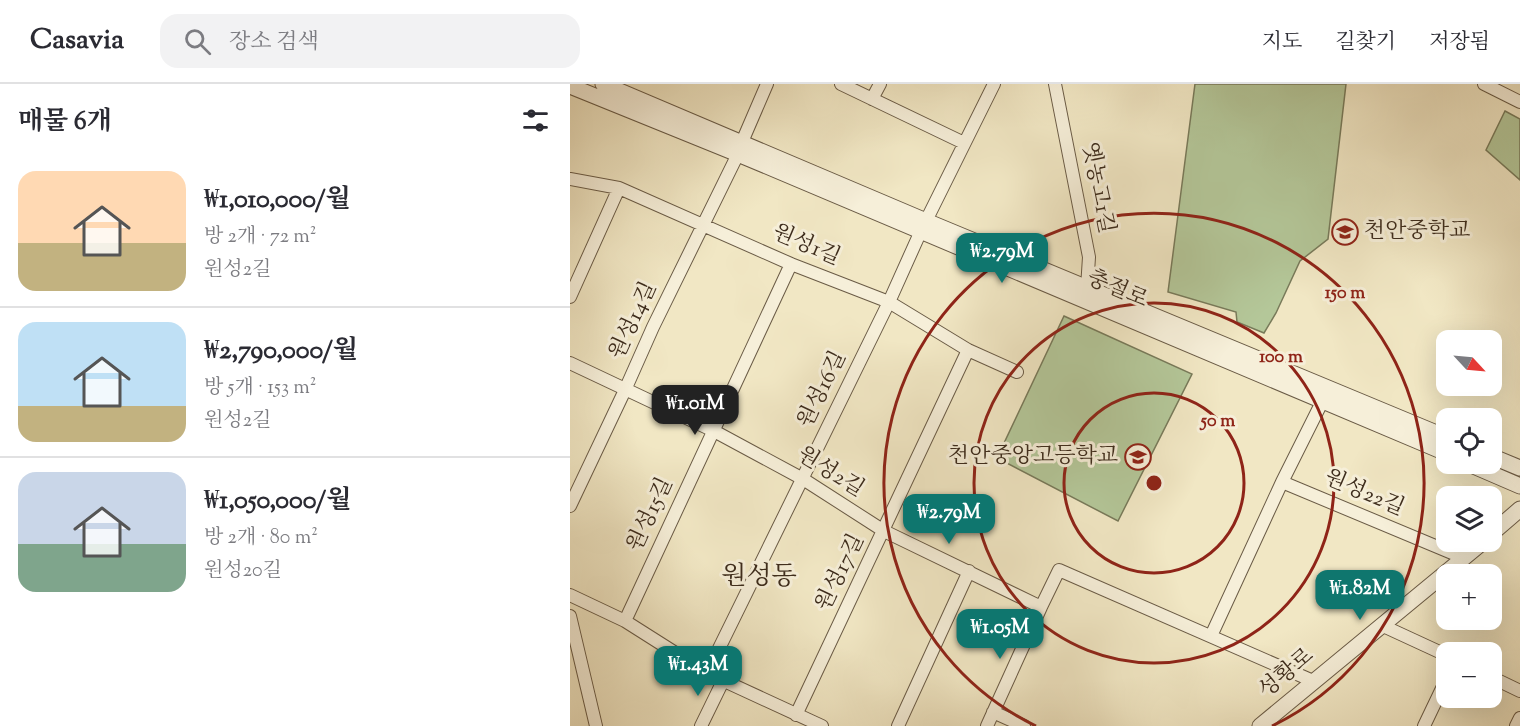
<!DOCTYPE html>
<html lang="ko">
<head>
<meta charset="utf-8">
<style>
  :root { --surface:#fff; --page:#f2f2f3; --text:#2b2b33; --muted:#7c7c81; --line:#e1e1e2; --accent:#0f766e }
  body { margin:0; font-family:"Sorts Mill Goudy","Noto Serif KR",serif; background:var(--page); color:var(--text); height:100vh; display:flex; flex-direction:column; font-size:22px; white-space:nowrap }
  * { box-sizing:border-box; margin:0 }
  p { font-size:20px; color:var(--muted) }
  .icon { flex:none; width:33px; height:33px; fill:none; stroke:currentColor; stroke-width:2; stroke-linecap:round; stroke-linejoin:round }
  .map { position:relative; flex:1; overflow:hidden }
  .panel { display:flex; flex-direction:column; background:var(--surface); width:570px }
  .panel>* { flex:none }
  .needle { width:39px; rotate:116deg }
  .tools { position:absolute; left:866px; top:246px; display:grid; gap:12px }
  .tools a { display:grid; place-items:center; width:66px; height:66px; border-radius:12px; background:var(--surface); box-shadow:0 6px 24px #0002; font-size:30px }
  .price { position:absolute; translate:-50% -51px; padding:0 14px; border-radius:12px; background:var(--accent); color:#fff; font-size:20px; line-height:39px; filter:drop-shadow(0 2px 3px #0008) }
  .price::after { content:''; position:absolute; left:50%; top:36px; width:18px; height:14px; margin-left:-9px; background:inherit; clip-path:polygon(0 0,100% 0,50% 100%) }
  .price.on { background:#222; color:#fff }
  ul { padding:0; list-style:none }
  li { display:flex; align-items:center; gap:18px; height:150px; padding:0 18px }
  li+li { border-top:2px solid var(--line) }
  li span { display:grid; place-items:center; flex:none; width:168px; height:120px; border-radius:18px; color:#555 }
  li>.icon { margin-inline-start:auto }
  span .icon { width:72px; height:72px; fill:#fffc; stroke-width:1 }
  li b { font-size:26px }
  h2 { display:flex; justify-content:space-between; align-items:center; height:72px; padding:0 18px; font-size:26px }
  header { display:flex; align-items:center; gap:36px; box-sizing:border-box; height:84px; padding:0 30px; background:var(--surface); border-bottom:2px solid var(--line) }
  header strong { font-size:28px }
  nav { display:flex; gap:33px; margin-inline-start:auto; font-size:21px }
  .search { width:420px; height:54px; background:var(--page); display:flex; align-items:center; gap:15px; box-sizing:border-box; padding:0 21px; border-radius:18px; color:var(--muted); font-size:22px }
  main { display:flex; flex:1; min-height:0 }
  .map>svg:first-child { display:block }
</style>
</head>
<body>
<header>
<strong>Casavia</strong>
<div class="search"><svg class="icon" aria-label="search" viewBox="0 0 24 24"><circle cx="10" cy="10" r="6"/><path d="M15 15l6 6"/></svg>장소 검색</div>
<nav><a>지도</a><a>길찾기</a><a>저장됨</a></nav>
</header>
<main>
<section class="panel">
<h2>매물 6개<svg class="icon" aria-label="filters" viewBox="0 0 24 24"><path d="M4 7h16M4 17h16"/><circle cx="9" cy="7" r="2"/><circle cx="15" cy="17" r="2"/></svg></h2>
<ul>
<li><span style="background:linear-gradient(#ffd9b3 60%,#c2b280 0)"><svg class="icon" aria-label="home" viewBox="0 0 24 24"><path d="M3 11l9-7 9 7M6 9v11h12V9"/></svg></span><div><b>₩1,010,000/월</b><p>방 2개 · 72 m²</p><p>원성2길</p></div></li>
<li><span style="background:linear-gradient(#bfe0f5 70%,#c2b280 0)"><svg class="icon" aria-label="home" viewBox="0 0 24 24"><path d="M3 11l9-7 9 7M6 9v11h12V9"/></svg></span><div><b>₩2,790,000/월</b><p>방 5개 · 153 m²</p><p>원성2길</p></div></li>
<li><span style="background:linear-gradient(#c9d6e8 60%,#7fa58c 0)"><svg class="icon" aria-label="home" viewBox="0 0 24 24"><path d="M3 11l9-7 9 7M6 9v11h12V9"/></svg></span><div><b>₩1,050,000/월</b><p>방 2개 · 80 m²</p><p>원성20길</p></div></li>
</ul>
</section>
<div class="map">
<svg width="950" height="642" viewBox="0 0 950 642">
  <rect width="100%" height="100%" fill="#f1e7c4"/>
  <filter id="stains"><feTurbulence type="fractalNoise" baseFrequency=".00333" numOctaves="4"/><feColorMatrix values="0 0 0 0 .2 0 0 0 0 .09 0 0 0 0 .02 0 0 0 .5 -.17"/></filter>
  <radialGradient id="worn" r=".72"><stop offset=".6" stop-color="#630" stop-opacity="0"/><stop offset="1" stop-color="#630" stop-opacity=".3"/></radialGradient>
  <!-- green -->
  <path fill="#b4c799" stroke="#787a5a" stroke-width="1.5" d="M 625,0 L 776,0 L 758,155 L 730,177 L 706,229 L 694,249 L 667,238 L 666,228 L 598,208 Z
    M 935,27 L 950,35 L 950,96 L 916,66 Z
    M 494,232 L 622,290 L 548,437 L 427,374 Z"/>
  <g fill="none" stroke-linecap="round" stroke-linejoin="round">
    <!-- minor casing -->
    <g stroke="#6a5b46" stroke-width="14">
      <path id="minor" d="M 271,0 L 394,59
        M 485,0 L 519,173 L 517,204 L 514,211
        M 914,0 L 950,18
        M 302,15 L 310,0
        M 172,58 L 197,0
        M 0,95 L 49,104 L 221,180 L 319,218 L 398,266 L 447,288
        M 0,213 L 49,104
        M 0,279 L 144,347 L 233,395 L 314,447 L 471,523 L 489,486 L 743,597
        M 712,398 L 894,474
        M 0,422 L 55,306 L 83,243 L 168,70
        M 0,511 L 55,537 L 137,589 L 252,642
        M 0,532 L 26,642
        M 55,537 L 221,180
        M 811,541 L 876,571
        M 641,552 L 712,398 L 753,316
        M 137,589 L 319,218 L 350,149 L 424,0
        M 921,593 L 950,607
        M 423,628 L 454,642
        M 226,631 L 398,266
        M 131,642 L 153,597
        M 328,642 L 399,487
        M 417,642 L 471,523
        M 854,642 L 876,596
        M 946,642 L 950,634"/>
    </g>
    <!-- tertiary casing -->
    <g stroke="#6a5b46" stroke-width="17">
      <path id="tertiary" d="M 33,0 L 356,137 L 876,353
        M 0,2 L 168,70 L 876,369
        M 921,372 L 950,384
        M 899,380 L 950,402
        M 921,450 L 950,425
        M 690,642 L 913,458"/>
    </g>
    <!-- minor -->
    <use href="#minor" stroke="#f6efd9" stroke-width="12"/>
    <!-- tertiary -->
    <use href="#tertiary" stroke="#f6efd9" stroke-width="15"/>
  </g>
  <!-- distance rings -->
  <g fill="none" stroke="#8f2418" stroke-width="3">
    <circle cx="584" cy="399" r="90"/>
    <circle cx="584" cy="399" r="180"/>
    <path d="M466 642A270 270 0 1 1 702 642"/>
  </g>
  <!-- icons -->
  <defs>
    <g id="school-ring" transform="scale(1.35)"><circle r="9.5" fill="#f6efd9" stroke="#8f2418" stroke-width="1.5"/><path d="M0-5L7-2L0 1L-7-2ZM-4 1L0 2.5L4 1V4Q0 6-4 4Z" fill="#8f2418"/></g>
  </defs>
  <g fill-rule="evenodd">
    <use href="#school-ring" x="775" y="148"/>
    <use href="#school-ring" x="568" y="373"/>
  </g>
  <g text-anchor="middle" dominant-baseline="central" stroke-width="6" stroke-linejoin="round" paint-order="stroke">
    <!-- street labels -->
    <g font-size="22" fill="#3d2c1c" stroke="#f6efd9">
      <text transform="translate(527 104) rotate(79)">옛농고1길</text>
      <text transform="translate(236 162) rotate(23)">원성1길</text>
      <text transform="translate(547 206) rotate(23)">충절로</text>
      <text transform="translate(64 237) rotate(-65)">원성14길</text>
      <text transform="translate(253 306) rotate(-64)">원성16길</text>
      <text transform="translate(260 389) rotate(32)">원성2길</text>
      <text transform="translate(794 410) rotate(23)">원성22길</text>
      <text transform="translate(81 431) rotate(-65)">원성15길</text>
      <text transform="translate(271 489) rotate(-64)">원성17길</text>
      <text transform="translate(717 590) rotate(-40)">성황로</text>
    </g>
    <!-- poi labels -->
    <g font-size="22" fill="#3d2c1c" stroke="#f6efd9" text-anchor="start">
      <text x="794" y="148">천안중학교</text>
      <text x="548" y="373" text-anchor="end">천안중앙고등학교</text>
    </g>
    <!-- quarter labels -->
    <g font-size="26" fill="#3d2c1c" stroke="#f6efd9">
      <text x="189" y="493">원성동</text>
    </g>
  </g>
  <circle cx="584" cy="399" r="9" fill="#8f2418" stroke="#f6efd9" stroke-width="3"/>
  <g font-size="18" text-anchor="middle" font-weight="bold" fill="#8f2418" stroke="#f6efd9" stroke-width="6" stroke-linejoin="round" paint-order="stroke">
    <text x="775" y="214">150 m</text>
    <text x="711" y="278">100 m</text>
    <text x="648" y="342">50 m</text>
  </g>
  <rect width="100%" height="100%" filter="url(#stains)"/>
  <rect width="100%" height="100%" fill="url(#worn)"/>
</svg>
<div class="tools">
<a><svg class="needle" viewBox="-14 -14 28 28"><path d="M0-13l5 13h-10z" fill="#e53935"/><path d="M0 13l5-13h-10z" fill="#7c7c81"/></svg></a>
<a><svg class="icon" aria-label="locate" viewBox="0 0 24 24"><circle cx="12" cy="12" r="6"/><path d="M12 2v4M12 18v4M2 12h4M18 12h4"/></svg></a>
<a><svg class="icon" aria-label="layers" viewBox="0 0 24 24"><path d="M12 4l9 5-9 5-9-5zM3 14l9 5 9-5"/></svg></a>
<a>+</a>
<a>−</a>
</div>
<b class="price" style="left:432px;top:200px">₩2.79M</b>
<b class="price on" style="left:125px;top:352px">₩1.01M</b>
<b class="price" style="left:379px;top:461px">₩2.79M</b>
<b class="price" style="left:790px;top:537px">₩1.82M</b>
<b class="price" style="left:430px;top:576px">₩1.05M</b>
<b class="price" style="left:128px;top:613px">₩1.43M</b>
</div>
</main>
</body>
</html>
